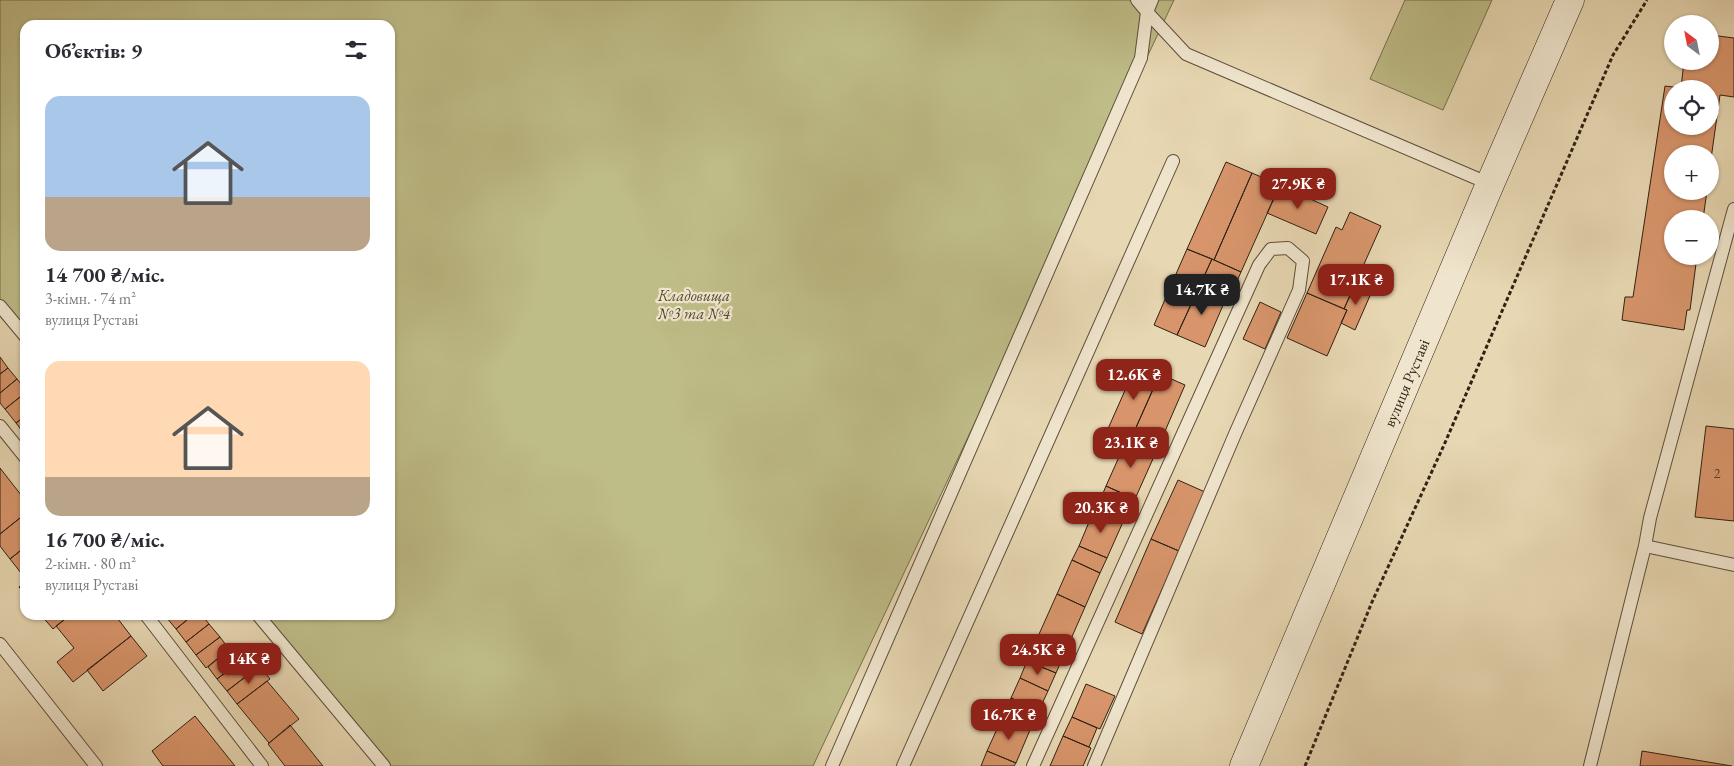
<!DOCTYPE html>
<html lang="uk">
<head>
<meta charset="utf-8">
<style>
  :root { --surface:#fff; --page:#f2f2f3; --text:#2b2b33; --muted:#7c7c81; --accent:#8f2418 }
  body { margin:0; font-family:"EB Garamond",serif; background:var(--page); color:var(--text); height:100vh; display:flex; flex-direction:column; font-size:19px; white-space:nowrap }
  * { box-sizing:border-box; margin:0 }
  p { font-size:16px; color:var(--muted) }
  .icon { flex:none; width:28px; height:28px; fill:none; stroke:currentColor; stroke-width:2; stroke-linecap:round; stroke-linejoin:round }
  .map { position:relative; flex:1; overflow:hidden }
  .drawer { position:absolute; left:20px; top:20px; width:375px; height:600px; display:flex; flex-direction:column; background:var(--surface); border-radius:15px; box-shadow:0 1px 4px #0004 }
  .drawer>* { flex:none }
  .needle { width:32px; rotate:328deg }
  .controls { position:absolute; left:1664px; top:15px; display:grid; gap:10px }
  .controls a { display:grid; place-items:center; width:55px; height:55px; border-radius:50%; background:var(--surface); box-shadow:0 1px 4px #0004; font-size:25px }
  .price { position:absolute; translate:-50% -42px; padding:0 11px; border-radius:10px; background:var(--accent); color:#fff; font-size:16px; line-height:32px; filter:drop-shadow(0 1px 2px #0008) }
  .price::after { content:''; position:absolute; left:50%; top:30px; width:15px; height:11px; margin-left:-8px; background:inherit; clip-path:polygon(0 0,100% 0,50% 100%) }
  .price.current { background:#222; color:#fff }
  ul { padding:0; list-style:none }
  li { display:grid; align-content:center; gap:10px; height:265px; padding:0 25px }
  li span { display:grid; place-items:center; height:155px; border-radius:15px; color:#555 }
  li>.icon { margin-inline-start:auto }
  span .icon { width:90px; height:90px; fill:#fffc; stroke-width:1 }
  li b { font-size:21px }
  h2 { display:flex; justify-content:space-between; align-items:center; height:60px; padding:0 25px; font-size:21px }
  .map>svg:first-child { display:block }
</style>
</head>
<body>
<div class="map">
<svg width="1734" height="766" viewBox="0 0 1734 766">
  <rect width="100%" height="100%" fill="#e7d7b2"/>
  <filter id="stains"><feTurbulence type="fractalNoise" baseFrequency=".004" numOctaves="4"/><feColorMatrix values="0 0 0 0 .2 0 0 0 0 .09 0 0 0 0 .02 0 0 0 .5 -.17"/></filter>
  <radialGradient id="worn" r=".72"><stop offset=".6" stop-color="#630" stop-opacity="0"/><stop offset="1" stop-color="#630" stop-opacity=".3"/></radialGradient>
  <!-- green -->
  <path fill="#bebc87" stroke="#786e4e" d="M 0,0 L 1174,0 L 813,766 L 390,766 L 263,615 L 390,615 L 390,25 L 25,25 L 25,332 L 0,303 Z
    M 1405,0 L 1492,0 L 1443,110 L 1370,79 Z"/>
  <!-- building -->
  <path fill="#d8956b" stroke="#312114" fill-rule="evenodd" d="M 1710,35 L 1734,38 L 1734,97 L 1720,95 L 1710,166 L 1710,154 L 1672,154 L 1672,191 L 1707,191 L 1703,219 L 1672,219 L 1672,256 L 1697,256 L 1690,310 L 1687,310 L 1684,330 L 1622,320 L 1625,297 L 1633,297 L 1665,86 L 1681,88 L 1684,61 L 1710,61 ZM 1672,89 L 1710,89 L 1710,126 L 1672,126 Z
    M 1226,162 L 1252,173 L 1214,260 L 1187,249 Z
    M 1252,173 L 1280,185 L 1241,272 L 1214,260 Z
    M 1280,185 L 1328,207 L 1316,234 L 1267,213 Z
    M 1350,212 L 1381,226 L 1344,309 L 1307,293 L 1336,227 L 1342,230 Z
    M 1187,249 L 1212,259 L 1200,285 L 1176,274 Z
    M 1212,259 L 1241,272 L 1230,297 L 1200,285 Z
    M 1176,274 L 1200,285 L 1177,335 L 1154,325 Z
    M 1355,284 L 1372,291 L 1355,330 L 1341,323 L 1347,310 L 1344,309 Z
    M 1200,285 L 1227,296 L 1205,347 L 1177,335 Z
    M 1307,293 L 1347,310 L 1327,356 L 1287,338 Z
    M 1260,302 L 1281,312 L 1265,349 L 1243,339 Z
    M 0,357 L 8,368 L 0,374 Z
    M 1138,361 L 1161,371 L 1130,441 L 1107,431 Z
    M 8,368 L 17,379 L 0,393 L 0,374 Z
    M 1160,374 L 1185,385 L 1156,452 L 1130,441 Z
    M 17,379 L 25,389 L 25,393 L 5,409 L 0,403 L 0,393 Z
    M 25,393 L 25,416 L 16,423 L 5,409 Z
    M 25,416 L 25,435 L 16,423 Z
    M 1706,426 L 1734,429 L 1734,521 L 1695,517 Z
    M 1127,439 L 1156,452 L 1135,499 L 1106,486 Z
    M 0,468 L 25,500 L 25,514 L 0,534 Z
    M 1178,480 L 1205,492 L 1179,551 L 1151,539 Z
    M 1106,486 L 1132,498 L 1122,522 L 1096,510 Z
    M 1094,510 L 1123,522 L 1107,558 L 1079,546 Z
    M 25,514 L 25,547 L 10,559 L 0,546 L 0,534 Z
    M 1151,539 L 1179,551 L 1142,634 L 1115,622 Z
    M 1079,546 L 1107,558 L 1100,573 L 1072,560 Z
    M 25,547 L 25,578 L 10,559 Z
    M 1072,560 L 1100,573 L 1085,607 L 1057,594 Z
    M 25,582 L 25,594 L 19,587 Z
    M 1057,594 L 1085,607 L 1056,673 L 1027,661 Z
    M 41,615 L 70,615 L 53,629 Z
    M 70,615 L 115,615 L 131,636 L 73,682 L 57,662 L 74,648 L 56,626 Z
    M 168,615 L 193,615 L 176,629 L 166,617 Z
    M 193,615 L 202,615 L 209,624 L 186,642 L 176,629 Z
    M 209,624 L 220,637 L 196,655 L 186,642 Z
    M 131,636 L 147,656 L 103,691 L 87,670 Z
    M 220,637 L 229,649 L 206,668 L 196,655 Z
    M 231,648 L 241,661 L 217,679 L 208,667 Z
    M 241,661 L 250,673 L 227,691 L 217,679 Z
    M 1027,661 L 1056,673 L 1048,691 L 1020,678 Z
    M 260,666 L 270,679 L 237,704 L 227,691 Z
    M 1020,678 L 1048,691 L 1039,710 L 1011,698 Z
    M 267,681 L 299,719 L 269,743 L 237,704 Z
    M 1086,684 L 1115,696 L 1100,729 L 1072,717 Z
    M 1011,698 L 1039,710 L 1030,730 L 1002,718 Z
    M 195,716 L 235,766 L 163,766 L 152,751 Z
    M 1072,717 L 1097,728 L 1089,747 L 1063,736 Z
    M 1002,718 L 1030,730 L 1016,763 L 987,751 Z
    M 290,725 L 323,766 L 285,766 L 268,744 Z
    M 1063,736 L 1091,748 L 1083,766 L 1050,766 Z
    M 987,751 L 1016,763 L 1014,766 L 981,766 Z
    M 1642,751 L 1732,766 L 1640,766 Z"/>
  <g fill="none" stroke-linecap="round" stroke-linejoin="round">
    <!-- lane casing -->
    <g stroke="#5e4e3c" stroke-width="14">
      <path id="lane" d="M 1152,0 L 1147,12 L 1186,54 L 1490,184
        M 0,306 L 25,336
        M 0,426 L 25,457
        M 1645,546 L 1734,565
        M 146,615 L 262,766
        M 258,615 L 384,766
        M 0,644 L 96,766
        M 832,766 L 1141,58 L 1147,12 L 1137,0
        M 903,766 L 1173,161
        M 1033,766 L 1259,265 L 1271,249 L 1288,248 L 1303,261 L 1299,290 L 1235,434 L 1094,766
        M 1590,766 L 1645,546 L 1650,518 L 1734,209"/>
    </g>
    <!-- secondary casing -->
    <g stroke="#312114" stroke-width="29">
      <g id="secondary">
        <path id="s1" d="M 1244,766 L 1490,184 L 1570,0"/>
      </g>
    </g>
    <!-- path -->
    <path stroke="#312114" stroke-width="3" stroke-dasharray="4 2.5" stroke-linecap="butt" d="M 1305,766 L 1372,602 L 1444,445 L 1613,55 L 1647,0"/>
    <!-- lane -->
    <use href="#lane" stroke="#efe5cd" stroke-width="12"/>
    <!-- secondary -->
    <use href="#secondary" stroke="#efe5cd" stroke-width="28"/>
  </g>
  <g text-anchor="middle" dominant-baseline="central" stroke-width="4.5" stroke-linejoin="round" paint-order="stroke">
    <!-- number labels -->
    <g font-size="14" fill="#5b3e2a">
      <text x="1717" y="473">2</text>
    </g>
    <!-- park labels -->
    <g font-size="16" font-style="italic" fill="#544831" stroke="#efe5cd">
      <text x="694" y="295">Кладовища<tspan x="694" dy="18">№3 та №4</tspan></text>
    </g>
    <!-- street labels -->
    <g font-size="16" fill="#312114" stroke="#efe5cd">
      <text stroke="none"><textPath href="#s1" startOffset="416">вулиця Руставі</textPath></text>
    </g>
  </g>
  <rect width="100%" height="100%" filter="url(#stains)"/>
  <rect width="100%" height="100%" fill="url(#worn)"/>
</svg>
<div class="controls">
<a><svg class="needle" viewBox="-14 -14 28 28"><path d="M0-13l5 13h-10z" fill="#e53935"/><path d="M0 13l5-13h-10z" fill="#7c7c81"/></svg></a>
<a><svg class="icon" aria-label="locate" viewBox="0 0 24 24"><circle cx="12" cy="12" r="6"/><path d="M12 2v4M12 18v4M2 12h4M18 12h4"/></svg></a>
<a>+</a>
<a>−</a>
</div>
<b class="price" style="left:1298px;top:210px">27.9K ₴</b>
<b class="price" style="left:1356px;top:306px">17.1K ₴</b>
<b class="price current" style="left:1202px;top:316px">14.7K ₴</b>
<b class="price" style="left:1134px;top:401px">12.6K ₴</b>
<b class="price" style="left:1131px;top:469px">23.1K ₴</b>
<b class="price" style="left:1101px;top:534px">20.3K ₴</b>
<b class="price" style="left:1038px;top:676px">24.5K ₴</b>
<b class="price" style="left:249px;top:685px">14K ₴</b>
<b class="price" style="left:1009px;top:741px">16.7K ₴</b>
<section class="drawer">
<h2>Об’єктів: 9<svg class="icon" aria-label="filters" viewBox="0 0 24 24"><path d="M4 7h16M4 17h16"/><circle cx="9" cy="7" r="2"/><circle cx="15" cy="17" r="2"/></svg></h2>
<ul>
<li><span style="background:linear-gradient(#a9c7e8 65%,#b9a48a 0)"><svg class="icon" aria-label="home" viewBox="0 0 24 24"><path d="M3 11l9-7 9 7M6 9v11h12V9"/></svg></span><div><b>14 700 ₴/міс.</b><p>3-кімн. · 74 m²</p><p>вулиця Руставі</p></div></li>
<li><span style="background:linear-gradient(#ffd9b3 75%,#b9a48a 0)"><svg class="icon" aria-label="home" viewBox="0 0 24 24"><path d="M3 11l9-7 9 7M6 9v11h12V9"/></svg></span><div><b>16 700 ₴/міс.</b><p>2-кімн. · 80 m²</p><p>вулиця Руставі</p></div></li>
</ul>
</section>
</div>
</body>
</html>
